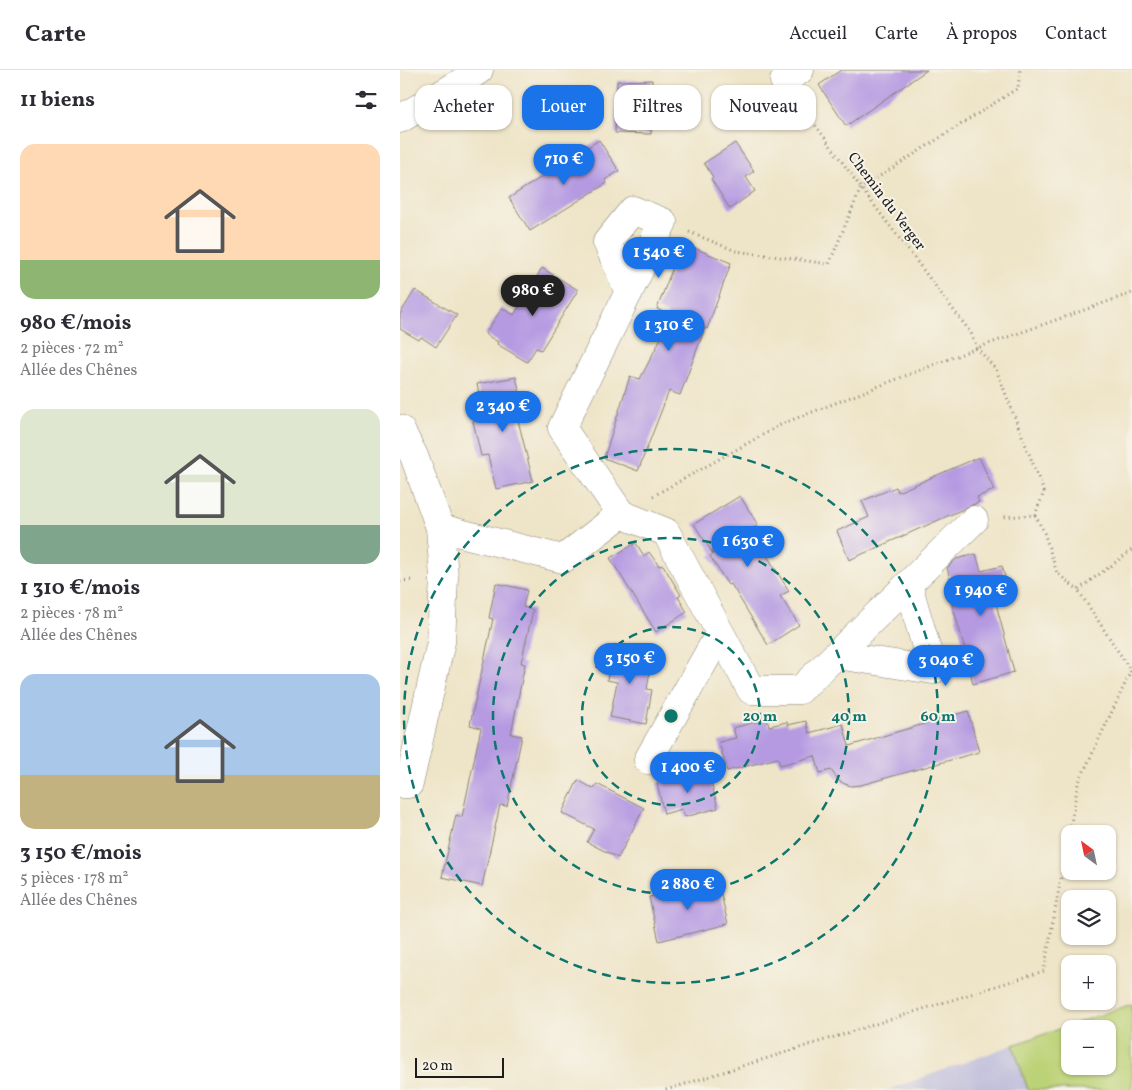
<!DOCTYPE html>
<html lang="fr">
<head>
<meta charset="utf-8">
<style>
  :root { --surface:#fff; --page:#f2f2f3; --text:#2b2b33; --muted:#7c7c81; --line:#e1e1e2; --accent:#1a73e8 }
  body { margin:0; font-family:Vollkorn,serif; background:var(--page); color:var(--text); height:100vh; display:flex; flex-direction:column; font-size:19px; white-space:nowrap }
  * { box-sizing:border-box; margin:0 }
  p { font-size:16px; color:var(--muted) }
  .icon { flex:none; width:28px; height:28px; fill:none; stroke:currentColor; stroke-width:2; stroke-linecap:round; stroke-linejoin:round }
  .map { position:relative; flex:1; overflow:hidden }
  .side { display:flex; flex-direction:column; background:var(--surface); width:400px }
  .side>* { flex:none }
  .hud { position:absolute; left:15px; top:15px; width:475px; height:45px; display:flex; gap:10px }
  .needle { width:32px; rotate:327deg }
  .buttons { position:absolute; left:661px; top:755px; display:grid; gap:10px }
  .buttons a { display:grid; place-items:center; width:55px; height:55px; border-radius:10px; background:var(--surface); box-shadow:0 1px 4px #0004; font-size:25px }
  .scale { position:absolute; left:15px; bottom:12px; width:89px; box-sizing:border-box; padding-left:5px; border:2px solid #1c1c1c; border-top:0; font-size:14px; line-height:18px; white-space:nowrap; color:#1c1c1c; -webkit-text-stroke:4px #f7f3e8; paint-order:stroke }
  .price { position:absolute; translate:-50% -42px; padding:0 11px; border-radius:18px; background:var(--accent); color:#fff; font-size:16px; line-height:32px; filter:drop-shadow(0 1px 2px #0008) }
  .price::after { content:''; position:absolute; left:50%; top:30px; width:15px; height:11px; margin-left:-8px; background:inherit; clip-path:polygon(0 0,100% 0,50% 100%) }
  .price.on { background:#222; color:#fff }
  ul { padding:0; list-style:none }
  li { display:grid; align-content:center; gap:10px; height:265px; padding:0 20px }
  li span { display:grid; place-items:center; height:155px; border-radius:15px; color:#555 }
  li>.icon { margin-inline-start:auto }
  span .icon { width:90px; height:90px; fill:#fffc; stroke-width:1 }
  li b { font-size:21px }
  h2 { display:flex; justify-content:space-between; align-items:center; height:60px; padding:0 20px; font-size:21px }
  .pill { padding:0 18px; border-radius:15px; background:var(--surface); box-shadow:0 1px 4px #0004; font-size:18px; line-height:45px }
  .pill.on { background:var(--accent); color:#fff }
  header { display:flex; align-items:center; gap:30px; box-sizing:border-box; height:70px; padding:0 25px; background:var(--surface); border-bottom:1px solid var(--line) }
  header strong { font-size:24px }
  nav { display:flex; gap:28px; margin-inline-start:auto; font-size:18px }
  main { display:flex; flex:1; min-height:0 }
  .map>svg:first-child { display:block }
</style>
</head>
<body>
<header>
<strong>Carte</strong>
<nav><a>Accueil</a><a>Carte</a><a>À propos</a><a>Contact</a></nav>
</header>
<main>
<section class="side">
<h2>11 biens<svg class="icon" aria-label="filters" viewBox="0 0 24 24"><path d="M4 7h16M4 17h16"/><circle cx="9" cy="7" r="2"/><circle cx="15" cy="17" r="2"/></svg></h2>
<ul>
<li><span style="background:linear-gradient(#ffd9b3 75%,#8fb573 0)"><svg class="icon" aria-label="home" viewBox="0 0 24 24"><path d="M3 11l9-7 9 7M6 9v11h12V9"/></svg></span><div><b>980 €/mois</b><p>2 pièces · 72 m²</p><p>Allée des Chênes</p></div></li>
<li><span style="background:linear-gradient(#dfe7d0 75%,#7fa58c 0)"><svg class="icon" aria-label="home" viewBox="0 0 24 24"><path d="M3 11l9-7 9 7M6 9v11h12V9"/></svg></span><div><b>1 310 €/mois</b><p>2 pièces · 78 m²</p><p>Allée des Chênes</p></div></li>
<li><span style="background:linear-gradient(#a9c7e8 65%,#c2b280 0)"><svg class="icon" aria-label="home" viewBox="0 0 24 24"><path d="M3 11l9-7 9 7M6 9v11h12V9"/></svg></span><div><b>3 150 €/mois</b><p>5 pièces · 178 m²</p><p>Allée des Chênes</p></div></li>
</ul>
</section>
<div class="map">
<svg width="732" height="1020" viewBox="0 0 732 1020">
  <rect width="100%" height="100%" fill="#f7f3e8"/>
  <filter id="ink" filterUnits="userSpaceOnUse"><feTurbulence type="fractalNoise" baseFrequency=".02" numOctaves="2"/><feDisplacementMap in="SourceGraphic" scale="10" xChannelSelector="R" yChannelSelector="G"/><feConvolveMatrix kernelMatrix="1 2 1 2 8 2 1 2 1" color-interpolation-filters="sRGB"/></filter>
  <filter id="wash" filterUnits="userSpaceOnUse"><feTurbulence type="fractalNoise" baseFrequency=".0096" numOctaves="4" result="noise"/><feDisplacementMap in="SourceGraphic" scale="20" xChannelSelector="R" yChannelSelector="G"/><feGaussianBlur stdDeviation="1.12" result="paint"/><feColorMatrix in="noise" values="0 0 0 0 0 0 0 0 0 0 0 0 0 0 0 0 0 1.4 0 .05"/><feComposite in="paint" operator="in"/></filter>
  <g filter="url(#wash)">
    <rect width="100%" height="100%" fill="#eee4c7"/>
    <!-- industrial -->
    <path fill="#c2c1dc" d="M 613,975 L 628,1020 L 488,1020 Z"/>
    <!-- green -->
    <path fill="#bcd276" stroke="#6c7749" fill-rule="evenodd" d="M 732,934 L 732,1020 L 628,1020 L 613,975 ZM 670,959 L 708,959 L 708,996 L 670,996 Z"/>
    <g id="blocks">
      <!-- building -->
      <path fill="#b59ae2" d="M 441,0 L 527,0 L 446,56 L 419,15 Z
        M 252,10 L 251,64 L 215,63 L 217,11 Z
        M 199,70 L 219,101 L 205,110 L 207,113 L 130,161 L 109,128 Z
        M 335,73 L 354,101 L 346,107 L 355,121 L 330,139 L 311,109 L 313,107 L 304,93 Z
        M 282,173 L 331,193 L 307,259 L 305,258 L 280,325 L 269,321 L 238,401 L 204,388 L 230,306 L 240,309 L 264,262 L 260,260 L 268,244 L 257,239 Z
        M 142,198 L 178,220 L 141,280 L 136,278 L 127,292 L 97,274 L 98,272 L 85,264 L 102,238 L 114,245 Z
        M 15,220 L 57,245 L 36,277 L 21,267 L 19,270 L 0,259 L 0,244 Z
        M 116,307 L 124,340 L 116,342 L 133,411 L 96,419 L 88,385 L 81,386 L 73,351 L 84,349 L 77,314 Z
        M 579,387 L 594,420 L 577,427 L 579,432 L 449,490 L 437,461 L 469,447 L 462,431 L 496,417 L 498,422 Z
        M 340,426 L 358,455 L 351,460 L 389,521 L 380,526 L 399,555 L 368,575 L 331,514 L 328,515 L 310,486 L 313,484 L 294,454 Z
        M 236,473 L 244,486 L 249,482 L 259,496 L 263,495 L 281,525 L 278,527 L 287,542 L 256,562 L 210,488 Z
        M 576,484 L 581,501 L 602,496 L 611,529 L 596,534 L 614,602 L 573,614 L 565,579 L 550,527 L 555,526 L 547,498 L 556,489 Z
        M 96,513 L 127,520 L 123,537 L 133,540 L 121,593 L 125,594 L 111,664 L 122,666 L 107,736 L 100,735 L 82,816 L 42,807 L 56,745 L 62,747 L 81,658 L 70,655 L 93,549 L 89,548 Z
        M 214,575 L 250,583 L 246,599 L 250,601 L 247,619 L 252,620 L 246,654 L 210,647 L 217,612 L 207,610 Z
        M 568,641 L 579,682 L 461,715 L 451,716 L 445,714 L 439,711 L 431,700 L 420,703 L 415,686 L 380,695 L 378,688 L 327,701 L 319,672 L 336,668 L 333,658 L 367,649 L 369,656 L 387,652 L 388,655 L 406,651 L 409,663 L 443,654 L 449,676 Z
        M 308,700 L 318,738 L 285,747 L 282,739 L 264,744 L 257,713 Z
        M 178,710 L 194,719 L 197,714 L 244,738 L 218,788 L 187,772 L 194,759 L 162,743 Z
        M 318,811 L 328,854 L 259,871 L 249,827 Z"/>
    </g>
  </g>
  <g filter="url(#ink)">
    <use href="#blocks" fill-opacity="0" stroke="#858072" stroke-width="1"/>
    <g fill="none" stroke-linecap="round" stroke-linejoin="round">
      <!-- minor casing -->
      <g stroke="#858072" stroke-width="29">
        <path id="minor" d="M 384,11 L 400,0
          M 0,49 L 57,15 L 79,0
          M 0,359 L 14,386 L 40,458 L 44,507 L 41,572 L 9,714 L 0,714
          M 221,444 L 162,358 L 263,152 L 233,140 L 207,172 L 229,222
          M 40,458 L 163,489 L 221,444 L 266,462 L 351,620 L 400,620 L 574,450
          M 437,585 L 533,600 L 508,515
          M 248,690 L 320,563"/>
      </g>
      <!-- path -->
      <path stroke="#858072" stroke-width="3" stroke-dasharray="1 4" stroke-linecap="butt" d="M 401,35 L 461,118 L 571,263 L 577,278 L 596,299 L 644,422 L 635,445 L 602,447
        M 289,162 L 336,181 L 429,194 L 461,118 L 618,18 L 620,0
        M 253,426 L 384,353 L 577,278 L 732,223
        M 635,445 L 644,462 L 657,503 L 678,520 L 732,480
        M 0,511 L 14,510
        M 266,1020 L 644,901 L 678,714 L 731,601 L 678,520"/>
      <!-- minor -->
      <use href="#minor" stroke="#fff" stroke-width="28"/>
    </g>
  </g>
  <!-- distance rings -->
  <g fill="none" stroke="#0f766e" stroke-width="2.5" stroke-dasharray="9 6">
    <circle cx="271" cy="646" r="89"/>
    <circle cx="271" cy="646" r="178"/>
    <circle cx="271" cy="646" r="267"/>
  </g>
  <g text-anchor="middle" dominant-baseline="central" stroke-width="4" stroke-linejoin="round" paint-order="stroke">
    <!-- street labels -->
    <g font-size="15" fill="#1c1c1c" stroke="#f7f3e8">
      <text transform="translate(486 132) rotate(53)">Chemin du Verger</text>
    </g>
  </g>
  <circle cx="271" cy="646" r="8" fill="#0f766e" stroke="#f7f3e8" stroke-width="2.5"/>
  <g font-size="15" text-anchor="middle" font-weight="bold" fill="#0f766e" stroke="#f7f3e8" stroke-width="4" stroke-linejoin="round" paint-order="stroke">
    <text x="360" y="651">20 m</text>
    <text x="449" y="651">40 m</text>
    <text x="538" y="651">60 m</text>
  </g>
</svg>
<div class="buttons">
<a><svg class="needle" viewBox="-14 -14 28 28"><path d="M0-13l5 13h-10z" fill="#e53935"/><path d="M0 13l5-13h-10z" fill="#7c7c81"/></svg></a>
<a><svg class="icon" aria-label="layers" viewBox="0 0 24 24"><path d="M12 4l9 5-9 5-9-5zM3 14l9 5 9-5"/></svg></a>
<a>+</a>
<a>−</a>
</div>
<div class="scale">20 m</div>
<b class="price" style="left:164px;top:116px">710 €</b>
<b class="price" style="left:259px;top:209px">1 540 €</b>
<b class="price on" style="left:133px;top:247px">980 €</b>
<b class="price" style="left:269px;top:282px">1 310 €</b>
<b class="price" style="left:103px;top:363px">2 340 €</b>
<b class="price" style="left:348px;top:498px">1 630 €</b>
<b class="price" style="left:581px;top:547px">1 940 €</b>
<b class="price" style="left:230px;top:615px">3 150 €</b>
<b class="price" style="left:546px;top:617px">3 040 €</b>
<b class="price" style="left:288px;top:724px">1 400 €</b>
<b class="price" style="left:288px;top:841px">2 880 €</b>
<div class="hud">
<a class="pill">Acheter</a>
<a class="pill on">Louer</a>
<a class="pill">Filtres</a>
<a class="pill">Nouveau</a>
</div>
</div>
</main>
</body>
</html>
